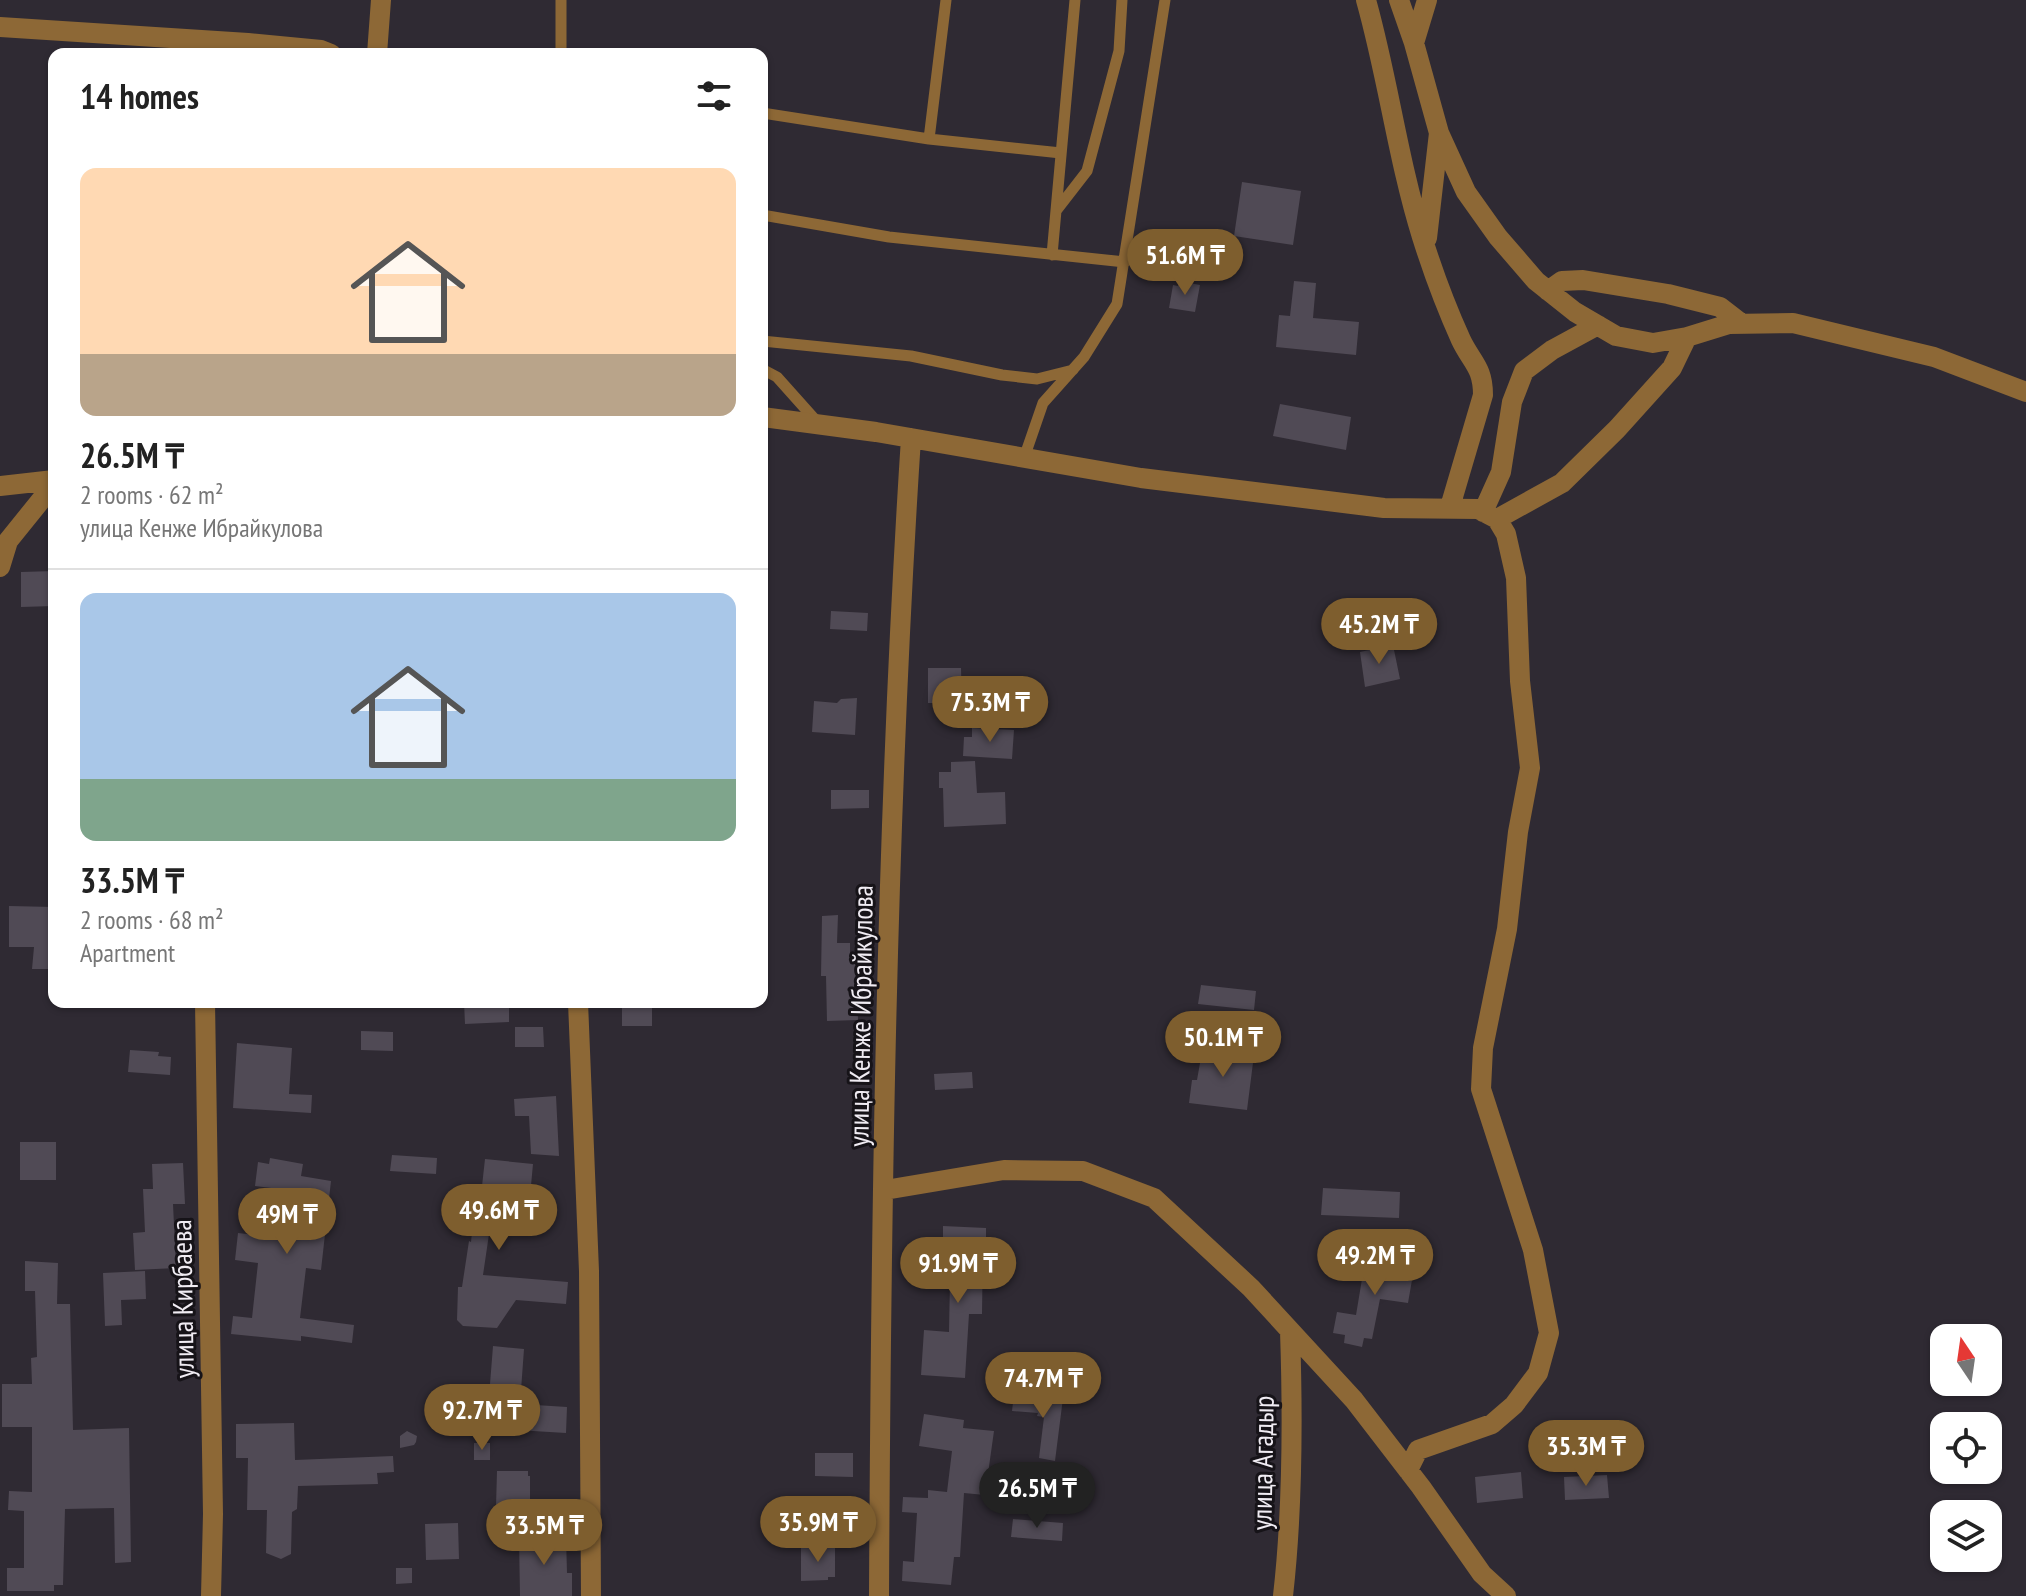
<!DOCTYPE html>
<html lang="en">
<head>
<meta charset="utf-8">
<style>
  :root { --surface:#fff; --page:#f6f6f6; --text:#222; --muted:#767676; --line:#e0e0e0; --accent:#7e5e2e }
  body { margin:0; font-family:"PT Sans Narrow",sans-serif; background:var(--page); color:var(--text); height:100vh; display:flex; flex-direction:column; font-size:30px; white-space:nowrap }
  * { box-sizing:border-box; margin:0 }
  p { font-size:26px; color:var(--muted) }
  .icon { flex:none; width:44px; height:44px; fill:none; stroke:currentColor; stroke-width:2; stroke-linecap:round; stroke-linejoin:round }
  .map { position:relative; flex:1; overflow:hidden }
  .panel { position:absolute; left:48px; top:48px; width:720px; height:960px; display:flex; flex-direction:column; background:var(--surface); border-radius:16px; box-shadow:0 2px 6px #0004 }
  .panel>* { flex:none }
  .needle { width:52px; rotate:347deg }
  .tools { position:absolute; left:1930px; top:1324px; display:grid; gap:16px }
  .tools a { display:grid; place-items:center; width:72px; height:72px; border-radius:16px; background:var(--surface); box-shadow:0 2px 6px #0004; font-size:40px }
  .price { position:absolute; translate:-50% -68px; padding:0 18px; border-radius:28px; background:var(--accent); color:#fff; font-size:26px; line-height:52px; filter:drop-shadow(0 2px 4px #0008) }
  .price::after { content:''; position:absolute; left:50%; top:48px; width:24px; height:18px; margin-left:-12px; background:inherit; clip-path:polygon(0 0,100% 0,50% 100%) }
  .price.on { background:#222; color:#fff }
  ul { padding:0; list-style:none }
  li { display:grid; align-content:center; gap:16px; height:424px; padding:0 32px }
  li+li { border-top:2px solid var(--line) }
  li span { display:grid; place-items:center; height:248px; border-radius:16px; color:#555 }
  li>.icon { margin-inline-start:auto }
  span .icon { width:144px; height:144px; fill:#fffc; stroke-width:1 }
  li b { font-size:34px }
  h2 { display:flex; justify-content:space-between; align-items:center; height:96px; padding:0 32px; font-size:34px }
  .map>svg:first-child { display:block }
</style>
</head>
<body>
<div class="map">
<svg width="2026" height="1596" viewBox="0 0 2026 1596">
  <rect width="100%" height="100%" fill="#2f2a33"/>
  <!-- building -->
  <path fill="#504a55" d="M 1242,182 L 1301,191 L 1293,245 L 1234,236 Z
    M 1179,281 L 1200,285 L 1195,312 L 1169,308 L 1173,285 L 1178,286 Z
    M 1294,281 L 1316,283 L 1313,318 L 1359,322 L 1356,355 L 1276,347 L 1279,315 L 1290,316 Z
    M 1280,404 L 1351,417 L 1346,450 L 1273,436 Z
    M 54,571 L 54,606 L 21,607 L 21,572 Z
    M 831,611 L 868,613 L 867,631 L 830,629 Z
    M 1393,645 L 1400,679 L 1365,687 L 1360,652 Z
    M 928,668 L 961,668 L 962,703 L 928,703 Z
    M 857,698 L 855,735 L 812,732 L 814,701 L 837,703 L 841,699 Z
    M 972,728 L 1014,730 L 1012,759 L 963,756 L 964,737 L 972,737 Z
    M 975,761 L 977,793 L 1005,792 L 1006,824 L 944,827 L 943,788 L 939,788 L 939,772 L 951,772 L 951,762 Z
    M 831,790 L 869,790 L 869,808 L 831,809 Z
    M 9,906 L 54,907 L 54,969 L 32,969 L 34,947 L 9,947 Z
    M 838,915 L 837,943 L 850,943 L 850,955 L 866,955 L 865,977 L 857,977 L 858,1020 L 827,1021 L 826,976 L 821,976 L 822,916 Z
    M 1201,985 L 1256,991 L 1254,1010 L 1198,1004 Z
    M 464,1002 L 509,1002 L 509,1022 L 465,1024 Z
    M 622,1002 L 652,1002 L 652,1026 L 622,1026 Z
    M 515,1027 L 543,1027 L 544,1047 L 515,1047 Z
    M 361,1031 L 393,1032 L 393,1051 L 361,1050 Z
    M 237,1043 L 292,1048 L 289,1094 L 312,1095 L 311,1113 L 233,1108 Z
    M 1203,1046 L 1254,1055 L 1247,1110 L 1189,1103 L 1192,1080 L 1197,1080 Z
    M 130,1050 L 159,1052 L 158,1056 L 171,1057 L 170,1075 L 128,1072 Z
    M 972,1072 L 973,1088 L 935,1090 L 934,1074 Z
    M 556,1096 L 559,1156 L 531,1154 L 529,1116 L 515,1116 L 514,1099 Z
    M 20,1142 L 56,1142 L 56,1180 L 20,1180 Z
    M 392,1155 L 437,1158 L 436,1174 L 390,1171 Z
    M 270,1158 L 303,1164 L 301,1176 L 331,1181 L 321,1270 L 306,1268 L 300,1318 L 354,1325 L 352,1343 L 301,1336 L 301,1341 L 231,1334 L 233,1316 L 252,1318 L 258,1263 L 235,1260 L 238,1233 L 266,1236 L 271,1188 L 255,1186 L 258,1162 L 269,1164 Z
    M 485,1159 L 533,1164 L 529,1207 L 518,1206 L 517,1217 L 492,1214 L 483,1275 L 568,1282 L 566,1304 L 516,1300 L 497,1328 L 463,1326 L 457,1320 L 458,1287 L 462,1287 L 469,1241 L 471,1242 L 476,1194 L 481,1195 Z
    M 183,1163 L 185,1204 L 173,1204 L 176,1268 L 135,1270 L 133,1233 L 145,1232 L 143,1189 L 153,1189 L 152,1164 Z
    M 1323,1188 L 1400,1192 L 1399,1218 L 1321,1215 Z
    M 943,1226 L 986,1228 L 986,1246 L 983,1246 L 982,1314 L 969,1314 L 965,1378 L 921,1375 L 924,1330 L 949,1332 L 950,1278 L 953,1278 L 955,1246 L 943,1245 Z
    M 1366,1255 L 1415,1263 L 1408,1303 L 1380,1299 L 1372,1339 L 1364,1338 L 1362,1347 L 1344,1343 L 1345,1335 L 1333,1333 L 1337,1312 L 1356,1315 Z
    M 25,1261 L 58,1263 L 57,1304 L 70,1304 L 73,1430 L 129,1428 L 131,1562 L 115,1563 L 114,1508 L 65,1509 L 63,1585 L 54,1585 L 54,1591 L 7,1591 L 7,1568 L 24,1568 L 24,1511 L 8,1510 L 9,1491 L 32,1492 L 32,1427 L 2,1427 L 2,1384 L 32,1384 L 31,1358 L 37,1357 L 35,1291 L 25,1291 Z
    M 145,1271 L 146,1299 L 121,1300 L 122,1325 L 105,1326 L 103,1273 Z
    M 493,1346 L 524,1349 L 520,1404 L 567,1407 L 566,1433 L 498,1429 L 501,1385 L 490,1384 Z
    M 1014,1394 L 1063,1398 L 1055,1461 L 1039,1458 L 1044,1417 L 1037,1416 L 1038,1413 L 1012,1411 Z
    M 924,1414 L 964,1420 L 963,1428 L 994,1431 L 985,1495 L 964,1493 L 960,1557 L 954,1557 L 951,1585 L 902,1581 L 903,1561 L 914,1562 L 917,1513 L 902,1512 L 903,1497 L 928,1498 L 928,1490 L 947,1492 L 952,1451 L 919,1446 Z
    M 294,1423 L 295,1460 L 393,1456 L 394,1472 L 377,1473 L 378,1484 L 298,1486 L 297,1509 L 292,1512 L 291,1554 L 281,1559 L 266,1553 L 267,1510 L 247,1510 L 248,1458 L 236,1458 L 236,1424 Z
    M 407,1431 L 417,1436 L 416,1442 L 414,1445 L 400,1448 L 400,1436 Z
    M 474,1443 L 490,1443 L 490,1460 L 474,1460 Z
    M 815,1453 L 853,1453 L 853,1477 L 815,1476 Z
    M 497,1471 L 528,1471 L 528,1476 L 530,1476 L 530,1507 L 496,1507 Z
    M 1521,1472 L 1523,1498 L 1477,1503 L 1475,1477 Z
    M 1607,1475 L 1609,1498 L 1565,1500 L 1564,1477 Z
    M 1013,1519 L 1063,1523 L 1062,1541 L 1011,1537 Z
    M 458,1523 L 459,1559 L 426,1560 L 425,1524 Z
    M 566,1537 L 567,1573 L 572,1573 L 572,1596 L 520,1596 L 519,1538 Z
    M 801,1548 L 835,1548 L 835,1577 L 828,1577 L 828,1580 L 801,1581 Z
    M 396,1568 L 412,1568 L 412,1583 L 396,1584 Z"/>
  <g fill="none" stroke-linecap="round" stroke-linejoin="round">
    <!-- lane -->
    <path stroke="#8d6836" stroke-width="11" d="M 561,0 L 561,54
      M 762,113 L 929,139 L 1061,153
      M 929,139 L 946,0
      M 1056,211 L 1087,171 L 1119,51 L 1122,0
      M 762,215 L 889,237 L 1125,262
      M 1052,255 L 1075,0
      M 762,341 L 911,356 L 1002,375 L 1037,379 L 1073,370
      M 762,369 L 777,377 L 819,424
      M 1024,458 L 1043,403 L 1084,357 L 1117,304 L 1165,0"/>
    <!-- street -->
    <path stroke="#8d6836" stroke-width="20" d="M 1366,0 C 1388,78 1398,160 1422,237 C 1433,272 1446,307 1461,340 C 1472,363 1483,367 1483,395 L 1450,507
      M 1399,0 L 1414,43 L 1439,133 L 1466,192 L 1498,237 L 1536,281 L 1575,312 L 1616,336 L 1653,343 L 1687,337 L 1729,324 L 1793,323 L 1934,357 L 2026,392
      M 0,27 L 248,43 L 321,50 L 331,54
      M 1414,43 L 1427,0
      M 377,54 L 381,0
      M 1427,238 L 1439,133
      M 1548,291 L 1562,281 L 1583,280 L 1668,294 L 1720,307 L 1742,324
      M 762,417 L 876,432 L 1141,478 L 1384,508 L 1478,509 L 1497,519 L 1506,534 L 1516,578 L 1520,681 L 1530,768 L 1518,832 L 1507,929 L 1483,1048 L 1481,1089 L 1533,1250 L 1549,1333 L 1538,1373 L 1514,1405 L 1492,1424 L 1418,1450 L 1408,1470
      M 0,486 L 54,480
      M 1483,512 L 1501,472 L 1512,402 L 1524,371 L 1552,350 L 1598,325
      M 1497,519 L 1562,483 L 1617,429 L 1672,368 L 1687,337
      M 0,567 L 8,541 L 54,484
      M 205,1002 L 213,1514 L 211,1596
      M 578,1002 L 589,1271 L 591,1596
      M 885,1190 L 1004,1170 L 1083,1171 L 1154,1198 L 1251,1288 L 1354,1400 L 1421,1487 L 1482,1574 L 1506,1596
      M 879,1596 C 881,1210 886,823 911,438
      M 1283,1596 C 1293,1508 1293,1419 1290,1331"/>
  </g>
  <g text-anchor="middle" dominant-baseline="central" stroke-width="6" stroke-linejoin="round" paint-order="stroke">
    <!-- street labels -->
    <g font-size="28" fill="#f0ecf3" stroke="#161318">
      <text transform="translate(860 1016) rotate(-89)">улица Кенже Ибрайкулова</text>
      <text transform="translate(182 1299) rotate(-91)">улица Кирбаева</text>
      <text transform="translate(1262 1463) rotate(-89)">улица Агадыр</text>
    </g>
  </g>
</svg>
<div class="tools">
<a><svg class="needle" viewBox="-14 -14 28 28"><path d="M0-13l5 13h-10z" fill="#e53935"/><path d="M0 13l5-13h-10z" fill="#767676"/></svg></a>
<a><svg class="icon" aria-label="locate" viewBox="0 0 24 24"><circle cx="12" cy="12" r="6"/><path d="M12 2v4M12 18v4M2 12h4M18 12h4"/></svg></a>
<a><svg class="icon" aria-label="layers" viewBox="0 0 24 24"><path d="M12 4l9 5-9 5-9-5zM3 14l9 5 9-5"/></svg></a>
</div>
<b class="price" style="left:1185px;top:297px">51.6M ₸</b>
<b class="price" style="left:1379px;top:666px">45.2M ₸</b>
<b class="price" style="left:990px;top:744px">75.3M ₸</b>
<b class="price" style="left:1223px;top:1079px">50.1M ₸</b>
<b class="price" style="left:499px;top:1252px">49.6M ₸</b>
<b class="price" style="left:287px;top:1256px">49M ₸</b>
<b class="price" style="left:1375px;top:1297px">49.2M ₸</b>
<b class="price" style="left:958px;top:1305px">91.9M ₸</b>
<b class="price" style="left:1043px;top:1420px">74.7M ₸</b>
<b class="price" style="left:482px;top:1452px">92.7M ₸</b>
<b class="price" style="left:1586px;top:1488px">35.3M ₸</b>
<b class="price on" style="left:1037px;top:1530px">26.5M ₸</b>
<b class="price" style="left:818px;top:1564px">35.9M ₸</b>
<b class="price" style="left:544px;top:1567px">33.5M ₸</b>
<section class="panel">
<h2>14 homes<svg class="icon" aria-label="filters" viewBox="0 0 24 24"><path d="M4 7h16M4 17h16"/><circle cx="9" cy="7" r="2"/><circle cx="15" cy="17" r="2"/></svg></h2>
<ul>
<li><span style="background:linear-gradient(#ffd9b3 75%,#b9a48a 0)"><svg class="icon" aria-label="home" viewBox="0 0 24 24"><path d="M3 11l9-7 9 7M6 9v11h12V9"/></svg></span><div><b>26.5M ₸</b><p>2 rooms · 62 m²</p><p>улица Кенже Ибрайкулова</p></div></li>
<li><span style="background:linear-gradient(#a9c7e8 75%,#7fa58c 0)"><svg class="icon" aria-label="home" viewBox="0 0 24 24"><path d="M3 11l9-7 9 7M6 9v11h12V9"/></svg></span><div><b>33.5M ₸</b><p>2 rooms · 68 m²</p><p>Apartment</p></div></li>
</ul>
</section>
</div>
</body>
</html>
